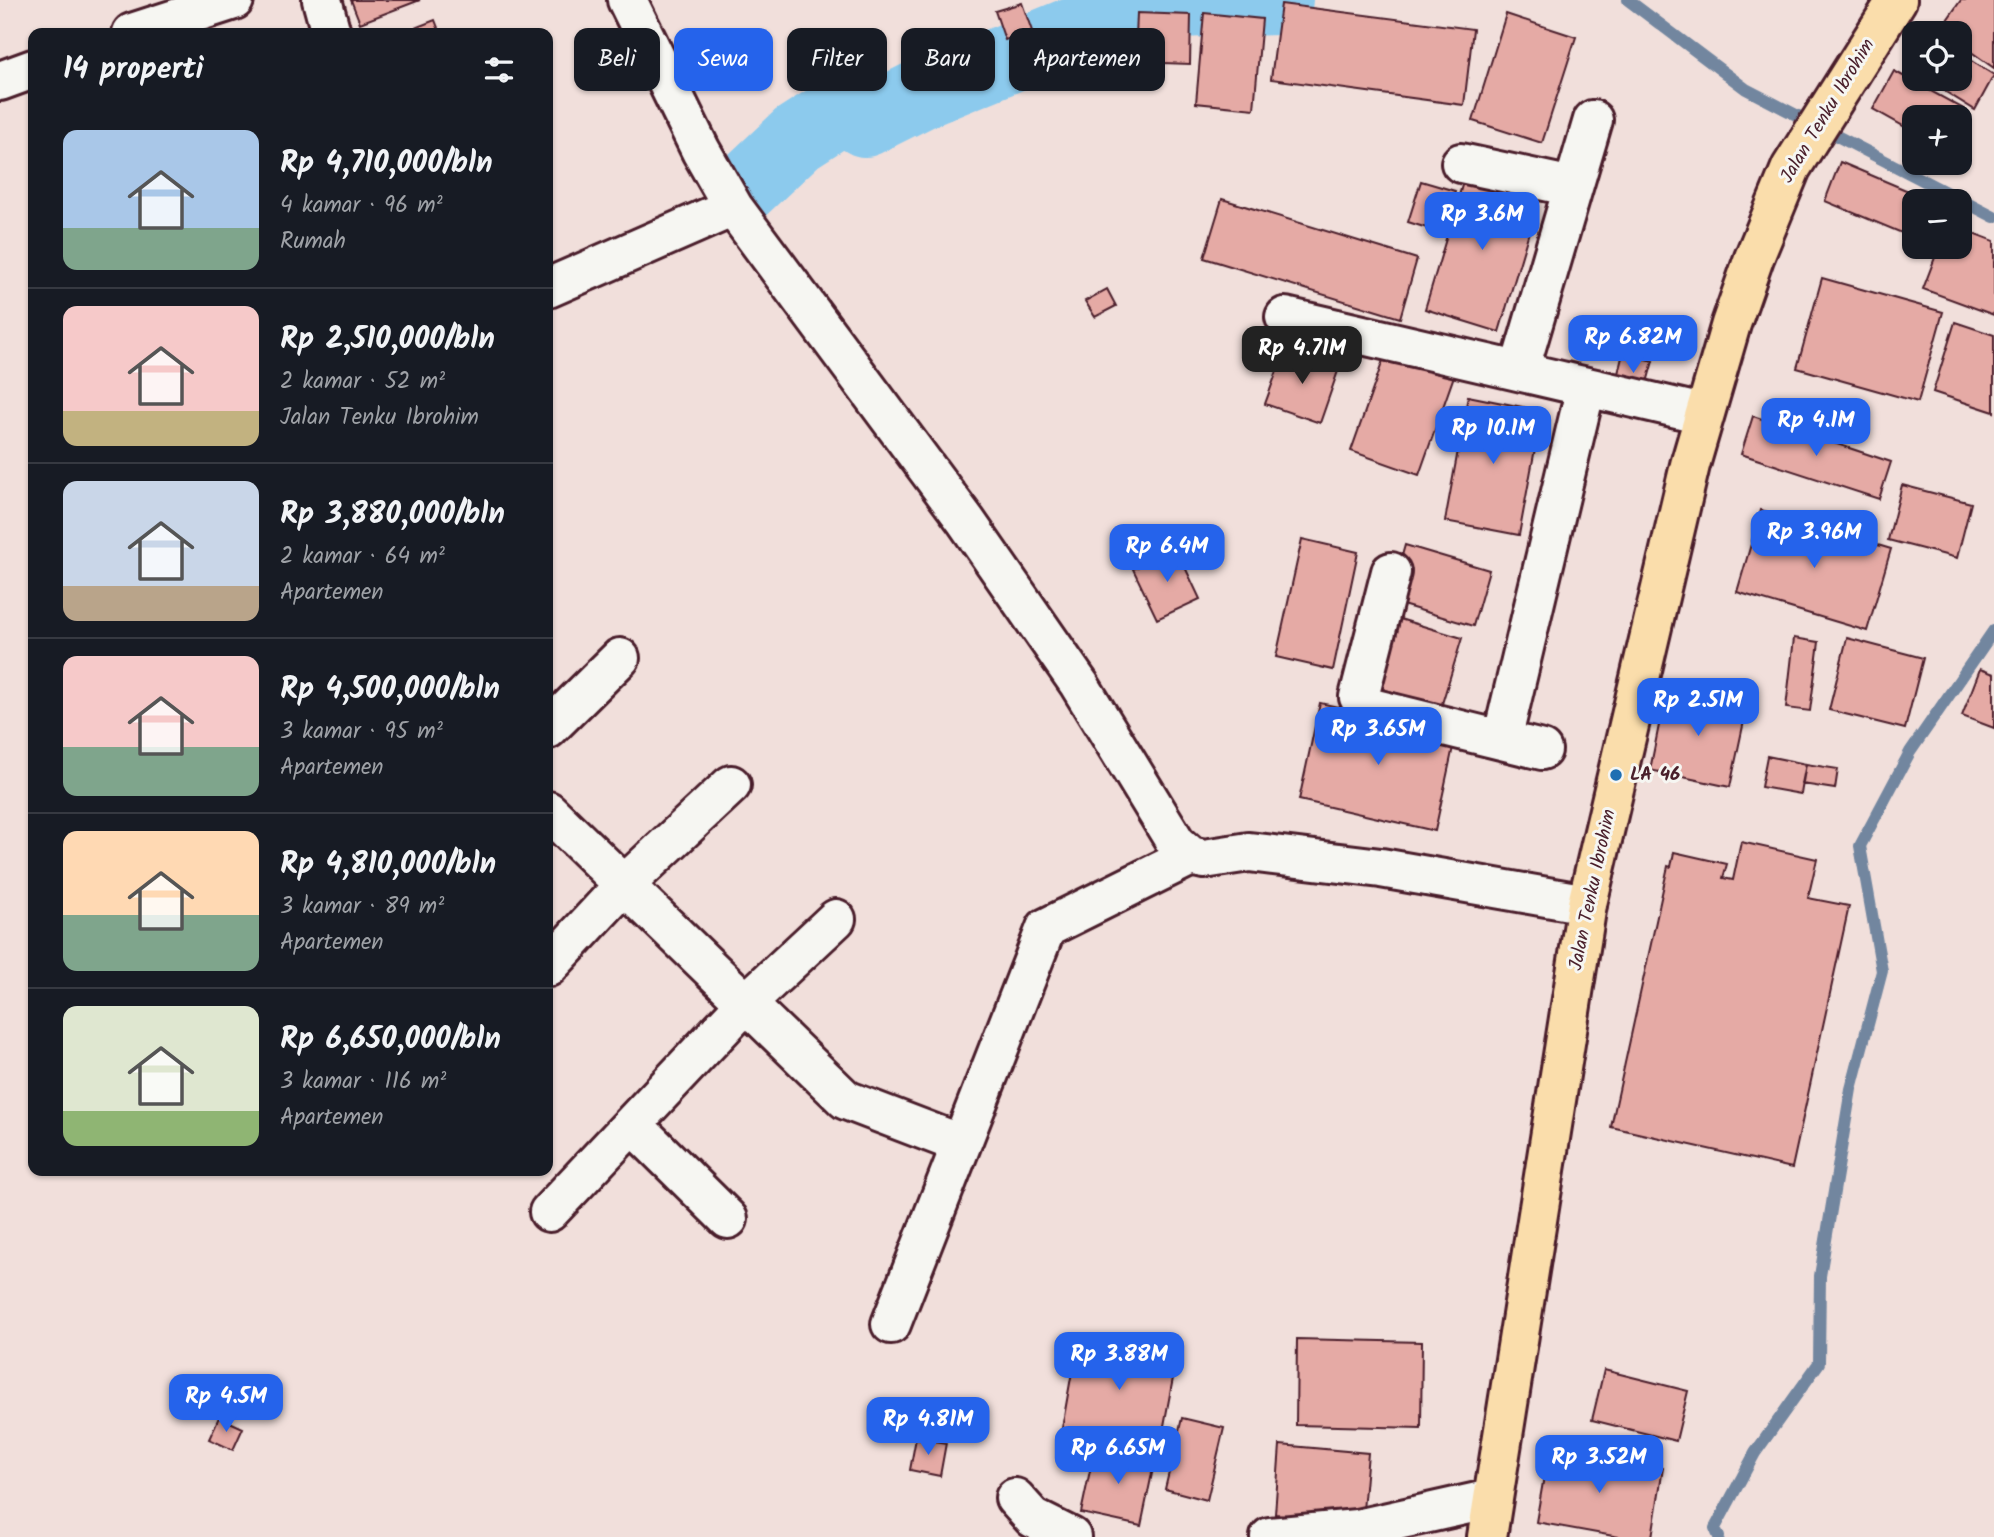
<!DOCTYPE html>
<html lang="id">
<head>
<meta charset="utf-8">
<style>
  :root { --surface:#171b24; --page:#20242c; --text:#f1f3f6; --muted:#9ea1a6; --line:#363941; --accent:#2563eb }
  body { margin:0; font-family:Kalam,sans-serif; background:var(--page); color:var(--text); height:100vh; display:flex; flex-direction:column; font-size:26px; white-space:nowrap }
  * { box-sizing:border-box; margin:0 }
  p { font-size:23px; color:var(--muted) }
  .icon { flex:none; width:38px; height:38px; fill:none; stroke:currentColor; stroke-width:2; stroke-linecap:round; stroke-linejoin:round }
  .map { position:relative; flex:1; overflow:hidden }
  .side { position:absolute; left:28px; top:28px; width:525px; height:1148px; display:flex; flex-direction:column; background:var(--surface); border-radius:14px; box-shadow:0 2px 5px #0004 }
  .side>* { flex:none }
  .hud { position:absolute; left:574px; top:28px; width:665px; height:63px; display:flex; gap:14px }
  .controls { position:absolute; left:1902px; top:21px; display:grid; gap:14px }
  .controls a { display:grid; place-items:center; width:70px; height:70px; border-radius:14px; background:var(--surface); box-shadow:0 2px 5px #0004; font-size:35px }
  .price { position:absolute; translate:-50% -60px; padding:0 16px; border-radius:14px; background:var(--accent); color:#fff; font-size:23px; line-height:46px; filter:drop-shadow(0 2px 4px #0008) }
  .price::after { content:''; position:absolute; left:50%; top:42px; width:21px; height:16px; margin-left:-10px; background:inherit; clip-path:polygon(0 0,100% 0,50% 100%) }
  .price.active { background:#222; color:#fff }
  ul { padding:0; list-style:none }
  li { display:flex; align-items:center; gap:21px; height:175px; padding:0 35px }
  li+li { border-top:2px solid var(--line) }
  li span { display:grid; place-items:center; flex:none; width:196px; height:140px; border-radius:14px; color:#555 }
  li>.icon { margin-inline-start:auto }
  span .icon { width:84px; height:84px; fill:#fffc; stroke-width:1 }
  li b { font-size:30px }
  h2 { display:flex; justify-content:space-between; align-items:center; height:84px; padding:0 35px; font-size:30px }
  .tag { padding:0 24px; border-radius:14px; background:var(--surface); box-shadow:0 2px 5px #0004; font-size:24px; line-height:63px }
  .tag.active { background:var(--accent); color:#fff }
  .map>svg:first-child { display:block }
</style>
</head>
<body>
<div class="map">
<svg width="1994" height="1537" viewBox="0 0 1994 1537">
  <rect width="100%" height="100%" fill="#f1dfdb"/>
  <filter id="ink" filterUnits="userSpaceOnUse"><feTurbulence type="fractalNoise" baseFrequency=".0143" numOctaves="2"/><feDisplacementMap in="SourceGraphic" scale="14" xChannelSelector="R" yChannelSelector="G"/><feConvolveMatrix kernelMatrix="1 2 1 2 8 2 1 2 1" color-interpolation-filters="sRGB"/></filter>
  <g filter="url(#ink)">
    <g fill="none" stroke-linecap="round" stroke-linejoin="round">
      <!-- stream -->
      <path stroke="#72869f" stroke-width="12" d="M 1628,0 L 1746,89 L 1994,217
        M 1719,1537 L 1715,1528 L 1755,1453 L 1819,1363 L 1820,1276 L 1851,1089 L 1882,971 L 1860,846 L 1910,752 L 1994,630"/>
      <!-- river -->
      <path stroke="#8ccaed" stroke-width="70" d="M 743,189 L 797,138 L 842,109 L 865,122 L 921,94 L 1141,4 L 1278,0"/>
    </g>
    <!-- building -->
    <path fill="#e5aaa5" stroke="#4a1f2b" stroke-width="2" d="M 351,0 L 420,0 L 360,23 Z
      M 1961,0 L 1994,0 L 1994,68 L 1960,44 L 1960,33 L 1945,33 L 1940,30 Z
      M 1022,3 L 1032,31 L 1005,40 L 995,11 Z
      M 1281,4 L 1473,29 L 1464,105 L 1271,79 Z
      M 1137,13 L 1191,15 L 1190,64 L 1135,62 Z
      M 1204,13 L 1262,19 L 1254,109 L 1196,103 Z
      M 1506,14 L 1576,37 L 1542,143 L 1473,121 Z
      M 435,20 L 440,33 L 402,33 Z
      M 1960,54 L 1994,75 L 1975,110 L 1925,79 L 1960,79 Z
      M 1894,71 L 1964,109 L 1959,117 L 1914,117 L 1914,132 L 1873,109 Z
      M 1840,162 L 1932,201 L 1914,201 L 1914,238 L 1825,201 Z
      M 1466,172 L 1540,195 L 1499,332 L 1425,309 Z
      M 1421,181 L 1455,191 L 1443,233 L 1408,222 Z
      M 1222,199 L 1417,259 L 1400,318 L 1204,258 Z
      M 1960,228 L 1994,241 L 1994,315 L 1923,289 L 1939,247 L 1960,247 Z
      M 1822,278 L 1943,312 L 1918,402 L 1797,368 Z
      M 1107,289 L 1116,306 L 1095,317 L 1085,301 Z
      M 1955,322 L 1994,335 L 1994,412 L 1933,392 Z
      M 1285,349 L 1339,368 L 1320,423 L 1265,404 Z
      M 1387,349 L 1455,373 L 1419,475 L 1351,451 Z
      M 1623,353 L 1653,361 L 1643,397 L 1614,390 Z
      M 1468,396 L 1542,411 L 1519,535 L 1445,521 Z
      M 1753,416 L 1891,462 L 1879,499 L 1741,454 Z
      M 1902,485 L 1971,503 L 1957,558 L 1888,540 Z
      M 1761,510 L 1891,549 L 1867,631 L 1737,592 Z
      M 1302,539 L 1358,552 L 1333,670 L 1276,657 Z
      M 1405,545 L 1489,570 L 1473,626 L 1389,601 Z
      M 1176,548 L 1200,599 L 1157,619 L 1133,569 Z
      M 1390,616 L 1462,638 L 1441,707 L 1370,685 Z
      M 1794,638 L 1819,642 L 1810,711 L 1786,708 Z
      M 1847,638 L 1923,658 L 1905,729 L 1829,710 Z
      M 1980,669 L 1994,674 L 1994,728 L 1962,716 Z
      M 1666,690 L 1747,707 L 1730,787 L 1650,770 Z
      M 1320,703 L 1456,733 L 1435,831 L 1299,800 Z
      M 1767,756 L 1806,764 L 1801,794 L 1761,787 Z
      M 1806,764 L 1838,769 L 1835,789 L 1802,784 Z
      M 1741,842 L 1817,859 L 1808,898 L 1849,906 L 1792,1168 L 1611,1127 L 1668,866 L 1671,867 L 1674,852 L 1727,864 L 1723,878 L 1733,880 Z
      M 1078,1338 L 1177,1357 L 1160,1447 L 1062,1428 Z
      M 1297,1339 L 1422,1342 L 1421,1428 L 1296,1425 Z
      M 1604,1370 L 1688,1391 L 1676,1441 L 1592,1420 Z
      M 219,1417 L 243,1428 L 233,1450 L 209,1439 Z
      M 1182,1418 L 1224,1428 L 1207,1500 L 1165,1489 Z
      M 916,1438 L 946,1443 L 940,1476 L 910,1470 Z
      M 1280,1445 L 1368,1453 L 1362,1522 L 1275,1514 Z
      M 1095,1447 L 1155,1459 L 1141,1526 L 1081,1513 Z
      M 1549,1448 L 1663,1468 L 1652,1537 L 1619,1537 L 1536,1522 Z"/>
    <g fill="none" stroke-linecap="round" stroke-linejoin="round">
      <!-- minor casing -->
      <g stroke="#4a1f2b" stroke-width="44">
        <path id="minor" d="M 322,0 L 331,33
          M 627,0 L 701,151 L 733,207
          M 132,33 L 234,0
          M 0,81 L 33,69
          M 1461,163 L 1573,187
          M 548,288 L 733,207 L 966,521 L 1079,684 L 1176,843 L 1191,856 L 1204,859 L 1249,852 L 1381,868 L 1587,904
          M 1285,317 L 1703,414
          M 1519,371 L 1593,120
          M 1391,572 L 1359,697 L 1367,707 L 1542,750
          M 548,729 L 620,658
          M 1502,740 L 1586,387
          M 548,811 L 846,1100 L 961,1144
          M 548,967 L 624,885 L 731,785
          M 632,1124 L 728,1219
          M 549,1212 L 746,1003 L 836,919
          M 891,1324 L 1046,928 L 1191,856
          M 1015,1498 L 1033,1518 L 1071,1537
          M 1270,1537 L 1357,1529 L 1491,1499"/>
      </g>
      <!-- major casing -->
      <g stroke="#4a1f2b" stroke-width="44">
        <path id="major" d="M 1487,1537 L 1587,904 L 1690,465 L 1731,324 L 1754,258 L 1791,168 L 1897,0"/>
      </g>
      <!-- minor -->
      <use href="#minor" stroke="#f6f6f2" stroke-width="38"/>
      <!-- major -->
      <use href="#major" stroke="#faddab" stroke-width="38"/>
    </g>
  </g>
  <!-- markers -->
  <circle fill="#1f6fb2" stroke="#f6f6f2" stroke-width="2.5" cx="1616" cy="775" r="7"/>
  <g text-anchor="middle" dominant-baseline="central" stroke-width="6" stroke-linejoin="round" paint-order="stroke">
    <!-- street labels -->
    <g font-size="19" fill="#4a1f2b" stroke="#f6f6f2">
      <text transform="translate(1828 111) rotate(-59)">Jalan Tenku Ibrohim</text>
      <text transform="translate(1593 890) rotate(-78)">Jalan Tenku Ibrohim</text>
    </g>
    <!-- poi labels -->
    <g font-size="19" font-weight="bold" fill="#4a1f2b" stroke="#f6f6f2" text-anchor="start">
      <text x="1630" y="775">LA 46</text>
    </g>
  </g>
</svg>
<div class="controls">
<a><svg class="icon" aria-label="locate" viewBox="0 0 24 24"><circle cx="12" cy="12" r="6"/><path d="M12 2v4M12 18v4M2 12h4M18 12h4"/></svg></a>
<a>+</a>
<a>−</a>
</div>
<b class="price" style="left:1482px;top:252px">Rp 3.6M</b>
<b class="price" style="left:1633px;top:375px">Rp 6.82M</b>
<b class="price active" style="left:1302px;top:386px">Rp 4.71M</b>
<b class="price" style="left:1816px;top:458px">Rp 4.1M</b>
<b class="price" style="left:1493px;top:466px">Rp 10.1M</b>
<b class="price" style="left:1814px;top:570px">Rp 3.96M</b>
<b class="price" style="left:1167px;top:584px">Rp 6.4M</b>
<b class="price" style="left:1698px;top:738px">Rp 2.51M</b>
<b class="price" style="left:1378px;top:767px">Rp 3.65M</b>
<b class="price" style="left:1119px;top:1392px">Rp 3.88M</b>
<b class="price" style="left:226px;top:1434px">Rp 4.5M</b>
<b class="price" style="left:928px;top:1457px">Rp 4.81M</b>
<b class="price" style="left:1118px;top:1486px">Rp 6.65M</b>
<b class="price" style="left:1599px;top:1495px">Rp 3.52M</b>
<div class="hud">
<a class="tag">Beli</a>
<a class="tag active">Sewa</a>
<a class="tag">Filter</a>
<a class="tag">Baru</a>
<a class="tag">Apartemen</a>
</div>
<section class="side">
<h2>14 properti<svg class="icon" aria-label="filters" viewBox="0 0 24 24"><path d="M4 7h16M4 17h16"/><circle cx="9" cy="7" r="2"/><circle cx="15" cy="17" r="2"/></svg></h2>
<ul>
<li><span style="background:linear-gradient(#a9c7e8 70%,#7fa58c 0)"><svg class="icon" aria-label="home" viewBox="0 0 24 24"><path d="M3 11l9-7 9 7M6 9v11h12V9"/></svg></span><div><b>Rp 4,710,000/bln</b><p>4 kamar · 96 m²</p><p>Rumah</p></div></li>
<li><span style="background:linear-gradient(#f6c9c9 75%,#c2b280 0)"><svg class="icon" aria-label="home" viewBox="0 0 24 24"><path d="M3 11l9-7 9 7M6 9v11h12V9"/></svg></span><div><b>Rp 2,510,000/bln</b><p>2 kamar · 52 m²</p><p>Jalan Tenku Ibrohim</p></div></li>
<li><span style="background:linear-gradient(#c9d6e8 75%,#b9a48a 0)"><svg class="icon" aria-label="home" viewBox="0 0 24 24"><path d="M3 11l9-7 9 7M6 9v11h12V9"/></svg></span><div><b>Rp 3,880,000/bln</b><p>2 kamar · 64 m²</p><p>Apartemen</p></div></li>
<li><span style="background:linear-gradient(#f6c9c9 65%,#7fa58c 0)"><svg class="icon" aria-label="home" viewBox="0 0 24 24"><path d="M3 11l9-7 9 7M6 9v11h12V9"/></svg></span><div><b>Rp 4,500,000/bln</b><p>3 kamar · 95 m²</p><p>Apartemen</p></div></li>
<li><span style="background:linear-gradient(#ffd9b3 60%,#7fa58c 0)"><svg class="icon" aria-label="home" viewBox="0 0 24 24"><path d="M3 11l9-7 9 7M6 9v11h12V9"/></svg></span><div><b>Rp 4,810,000/bln</b><p>3 kamar · 89 m²</p><p>Apartemen</p></div></li>
<li><span style="background:linear-gradient(#dfe7d0 75%,#8fb573 0)"><svg class="icon" aria-label="home" viewBox="0 0 24 24"><path d="M3 11l9-7 9 7M6 9v11h12V9"/></svg></span><div><b>Rp 6,650,000/bln</b><p>3 kamar · 116 m²</p><p>Apartemen</p></div></li>
</ul>
</section>
</div>
</body>
</html>
